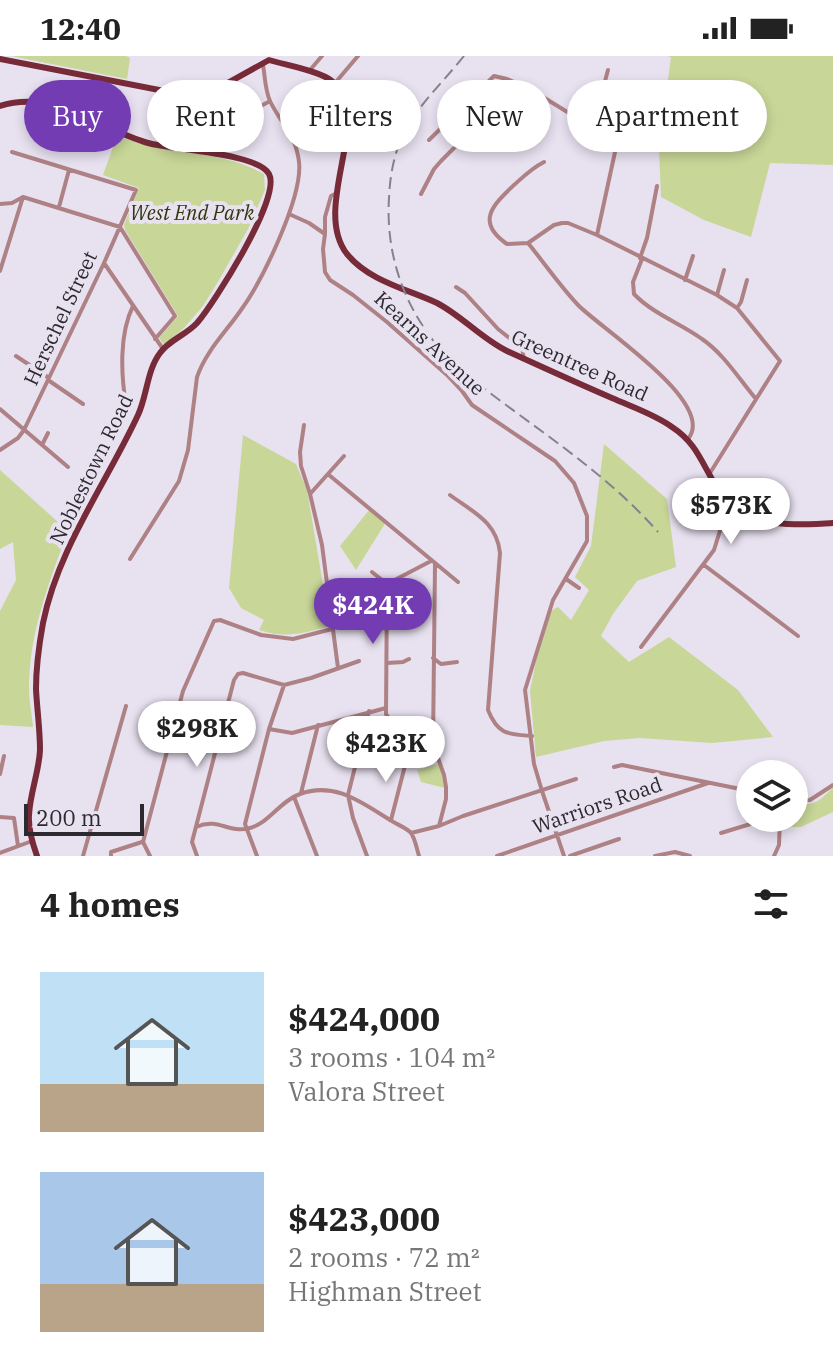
<!DOCTYPE html>
<html lang="en">
<head>
<meta charset="utf-8">
<style>
  :root { --surface:#fff; --page:#f6f6f6; --text:#222; --muted:#767676; --accent:#733cb3 }
  body { margin:0; font-family:"IBM Plex Serif",serif; background:var(--page); color:var(--text); height:100vh; display:flex; flex-direction:column; font-size:30px; white-space:nowrap }
  * { box-sizing:border-box; margin:0 }
  p { font-size:26px; color:var(--muted) }
  .icon { flex:none; width:44px; height:44px; fill:none; stroke:currentColor; stroke-width:2; stroke-linecap:round; stroke-linejoin:round }
  .map { position:relative; height:800px; overflow:hidden }
  .panel { display:flex; flex-direction:column; background:var(--surface); flex:1 }
  .panel>* { flex:none }
  .hud { position:absolute; left:24px; top:24px; width:786px; height:72px; display:flex; gap:16px }
  .tools { position:absolute; left:736px; top:704px; display:grid; gap:16px }
  .tools a { display:grid; place-items:center; width:72px; height:72px; border-radius:50%; background:var(--surface); box-shadow:0 4px 12px #0003; font-size:40px }
  .scale { position:absolute; left:24px; bottom:20px; width:120px; box-sizing:border-box; padding-left:8px; border:4px solid #2c292f; border-top:0; font-size:22px; line-height:28px; white-space:nowrap; color:#2c292f; -webkit-text-stroke:6px #e8e1f0; paint-order:stroke }
  .price { position:absolute; translate:-50% -68px; padding:0 18px; border-radius:28px; background:#fff; color:#222; font-size:26px; line-height:52px; filter:drop-shadow(0 2px 4px #0008) }
  .price::after { content:''; position:absolute; left:50%; top:48px; width:24px; height:18px; margin-left:-12px; background:inherit; clip-path:polygon(0 0,100% 0,50% 100%) }
  .price.selected { background:var(--accent); color:#fff }
  ul { padding:0; list-style:none }
  li { display:flex; align-items:center; gap:24px; height:200px; padding:0 40px }
  li span { display:grid; place-items:center; flex:none; width:224px; height:160px; border-radius:0px; color:#555 }
  li>.icon { margin-inline-start:auto }
  span .icon { width:96px; height:96px; fill:#fffc; stroke-width:1 }
  li b { font-size:34px }
  h2 { display:flex; justify-content:space-between; align-items:center; height:96px; padding:0 40px; font-size:34px }
  .pill { padding:0 28px; border-radius:36px; background:var(--surface); box-shadow:0 4px 12px #0003; font-size:28px; line-height:72px }
  .pill.selected { background:var(--accent); color:#fff }
  .status { display:flex; justify-content:space-between; align-items:center; height:56px; padding:0 40px; background:var(--surface); direction:ltr }
  .status svg { height:22px; fill:currentColor }
  .map>svg:first-child { display:block }
</style>
</head>
<body>
<div class="status"><b>12:40</b><svg viewBox="0 0 49 12"><path d="M0 12V9h3v3zM5 12V6h3v6zM10 12V3h3v9zM15 12V0h3v12zM26 1h20v11H26zM47 4h2v5h-2z"/></svg></div>
<div class="map">
<svg width="833" height="800" viewBox="0 0 833 800">
  <rect width="100%" height="100%" fill="#e8e1f0"/>
  <!-- green -->
  <path fill="#c8d698" d="M 11,0 L 126,0 L 130,2 L 127,23 Z
    M 667,0 L 833,0 L 833,109 L 770,107 L 751,181 L 704,164 L 661,141 L 659,92 L 671,1 Z
    M 117,80 C 127,83 137,87 147,89 C 186,98 229,98 264,118 L 265,134 L 248,173 L 219,224 L 203,250 L 184,272 L 164,289 L 159,282 L 178,260 L 125,174 L 124,169 L 139,132 L 103,119 Z
    M 243,379 L 296,408 L 307,434 L 330,570 C 304,577 286,583 259,574 L 264,564 L 241,552 L 229,532 Z
    M 604,388 L 667,443 L 676,511 L 637,525 L 613,558 L 601,580 L 629,606 L 669,581 L 738,634 L 773,681 L 712,687 L 640,682 L 604,685 L 536,701 L 530,635 L 536,605 L 551,555 L 558,551 L 571,564 L 589,534 L 575,521 L 591,490 Z
    M 0,414 L 68,475 C 49,526 29,577 29,633 C 29,645 32,658 33,671 L 0,669 L 0,555 L 16,524 L 13,486 L 0,493 Z
    M 370,453 L 386,466 L 356,514 L 340,490 Z
    M 439,708 L 445,732 L 421,726 L 417,714 Z
    M 833,732 L 833,756 L 801,771 L 784,771 L 784,762 L 794,762 L 794,749 C 819,747 815,748 833,732 Z"/>
  <g fill="none" stroke-linecap="round" stroke-linejoin="round">
    <!-- minor -->
    <path stroke="#ae8185" stroke-width="4" d="M 310,14 L 322,0
      M 335,27 L 358,0
      M 594,66 L 608,14
      M 219,73 L 270,45
      M 429,84 L 494,20 L 507,23 L 530,33 L 577,62 L 618,69 L 620,73 L 597,179
      M 544,106 C 532,112 524,120 514,129 C 493,149 475,166 507,188 L 528,187 C 545,208 560,230 578,249 C 600,272 718,347 688,383
      M 337,137 L 331,140 L 325,161 L 325,178 L 323,193 L 325,216 L 330,224 L 353,239 L 387,266 L 447,319 L 462,335 L 472,349 L 555,405 L 574,427 L 587,460 L 587,485 L 553,544 L 525,634 L 534,708 L 542,735 L 564,800
      M 421,138 L 434,113 L 441,105 L 519,27
      M 0,148 L 12,147 L 23,141 L 120,171 L 175,260 L 155,283
      M 59,151 L 69,114
      M 289,158 L 309,167 L 325,178
      M 528,187 L 554,169 L 562,167 L 568,167 L 597,179 L 717,239 L 737,252 L 780,305 L 710,417
      M 640,202 L 647,182 L 657,130
      M 642,203 L 633,226 L 634,238 C 653,258 680,267 702,283 C 724,298 739,323 756,343
      M 104,207 L 163,293
      M 0,215 L 23,141
      M 685,224 L 693,200
      M 456,231 L 465,237 L 498,273 L 522,292 L 524,303
      M 717,239 L 724,214
      M 737,252 L 741,246 L 747,224
      M 16,300 L 49,322
      M 48,324 L 83,348
      M 126,349 C 121,319 119,278 133,250
      M 0,353 L 68,411
      M 304,369 L 300,396 L 301,410 L 310,438 L 322,489 L 338,612
      M 42,389 L 48,377
      M 0,394 L 18,382 L 24,374 L 104,207 L 136,134 L 12,96
      M 329,419 L 458,526
      M 718,436 L 722,455
      M 310,438 L 344,400
      M 450,439 C 473,456 497,466 500,497 L 488,654 C 498,679 508,678 532,680
      M 130,503 L 179,425 L 188,394 L 197,321 C 206,295 225,277 241,254 C 262,225 303,141 299,106 C 296,79 281,68 270,45 C 265,34 265,20 263,9
      M 435,508 L 433,688 L 444,719 L 446,731 L 446,743 L 439,770
      M 704,509 L 798,580
      M 372,516 L 387,528
      M 566,523 L 579,532
      M 387,528 L 386,658 L 408,690 L 409,694 L 391,764
      M 387,528 L 431,505
      M 641,591 L 714,494 L 722,468 L 722,456 L 731,450
      M 433,602 L 441,608 L 457,606
      M 387,607 L 403,606 L 409,603
      M 269,673 L 292,677 L 386,652
      M 614,711 L 622,709 L 750,735
      M 0,718 L 4,700
      M 301,737 L 318,669
      M 294,741 L 317,800
      M 794,745 L 810,744 L 833,729
      M 0,761 L 14,762 L 18,790
      M 196,771 C 219,761 228,778 250,772 C 269,767 280,745 300,738 C 335,725 362,747 390,764 C 396,768 407,772 411,777 C 415,782 417,794 419,800
      M 411,777 L 439,770 L 463,760 L 576,723
      M 721,777 L 770,762
      M 0,797 L 32,785
      M 83,800 L 126,650
      M 111,800 L 111,796 L 142,786
      M 150,800 L 143,786 L 183,635 L 214,565 L 220,564 L 261,579 L 293,583 L 332,573
      M 197,800 L 192,786 L 234,624 L 238,618 L 243,617 L 284,629 L 311,622 L 359,605
      M 257,800 L 245,768 L 269,673 L 284,629
      M 367,800 L 353,762 L 348,739 L 369,655
      M 497,800 L 708,727
      M 570,800 L 619,783
      M 655,800 L 675,796 L 690,800
      M 774,800 L 779,789 L 780,762"/>
    <!-- major -->
    <path stroke="#772b39" stroke-width="6" d="M 0,3 L 195,41 L 206,39 L 269,4 C 285,9 320,15 332,25 C 376,59 310,150 347,198 C 369,225 407,233 437,247 C 462,260 482,283 507,295 C 542,311 577,327 612,342 C 632,351 654,358 672,371 C 698,388 702,409 718,433 C 744,474 790,469 833,467
      M 0,50 C 54,32 100,74 148,87 C 173,94 257,97 269,118 C 282,141 214,247 197,267 C 186,279 169,284 160,297 C 147,314 147,340 138,359 C 106,428 58,492 43,567 C 39,589 36,611 36,633 C 37,653 40,673 40,694 C 39,716 30,737 29,759 C 28,773 32,786 37,800"/>
    <!-- rail -->
    <path stroke="#86818b" stroke-width="2" stroke-dasharray="12 6" stroke-linecap="butt" d="M 464,0 C 444,25 419,48 404,77 C 394,97 390,119 389,142 C 385,207 410,266 457,311 C 525,367 600,410 658,476"/>
  </g>
  <g text-anchor="middle" dominant-baseline="central" stroke-width="8" stroke-linejoin="round" paint-order="stroke">
    <!-- park labels -->
    <g font-size="20" font-style="italic" fill="#2f360c" stroke="#e8e1f0">
      <text x="192" y="156">West End Park</text>
    </g>
    <!-- street labels -->
    <g font-size="20" fill="#2c292f" stroke="#e8e1f0">
      <text transform="translate(60 262) rotate(-65)">Herschel Street</text>
      <text transform="translate(430 287) rotate(43)">Kearns Avenue</text>
      <text transform="translate(580 309) rotate(24)">Greentree Road</text>
      <text transform="translate(91 413) rotate(-64)">Noblestown Road</text>
      <text transform="translate(597 749) rotate(-19)">Warriors Road</text>
    </g>
  </g>
</svg>
<div class="tools">
<a><svg class="icon" aria-label="layers" viewBox="0 0 24 24"><path d="M12 4l9 5-9 5-9-5zM3 14l9 5 9-5"/></svg></a>
</div>
<div class="scale">200 m</div>
<b class="price" style="left:731px;top:490px">$573K</b>
<b class="price selected" style="left:373px;top:590px">$424K</b>
<b class="price" style="left:197px;top:713px">$298K</b>
<b class="price" style="left:386px;top:728px">$423K</b>
<div class="hud">
<a class="pill selected">Buy</a>
<a class="pill">Rent</a>
<a class="pill">Filters</a>
<a class="pill">New</a>
<a class="pill">Apartment</a>
</div>
</div>
<section class="panel">
<h2>4 homes<svg class="icon" aria-label="filters" viewBox="0 0 24 24"><path d="M4 7h16M4 17h16"/><circle cx="9" cy="7" r="2"/><circle cx="15" cy="17" r="2"/></svg></h2>
<ul>
<li><span style="background:linear-gradient(#bfe0f5 70%,#b9a48a 0)"><svg class="icon" aria-label="home" viewBox="0 0 24 24"><path d="M3 11l9-7 9 7M6 9v11h12V9"/></svg></span><div><b>$424,000</b><p>3 rooms · 104 m²</p><p>Valora Street</p></div></li>
<li><span style="background:linear-gradient(#a9c7e8 70%,#b9a48a 0)"><svg class="icon" aria-label="home" viewBox="0 0 24 24"><path d="M3 11l9-7 9 7M6 9v11h12V9"/></svg></span><div><b>$423,000</b><p>2 rooms · 72 m²</p><p>Highman Street</p></div></li>
</ul>
</section>
</body>
</html>
